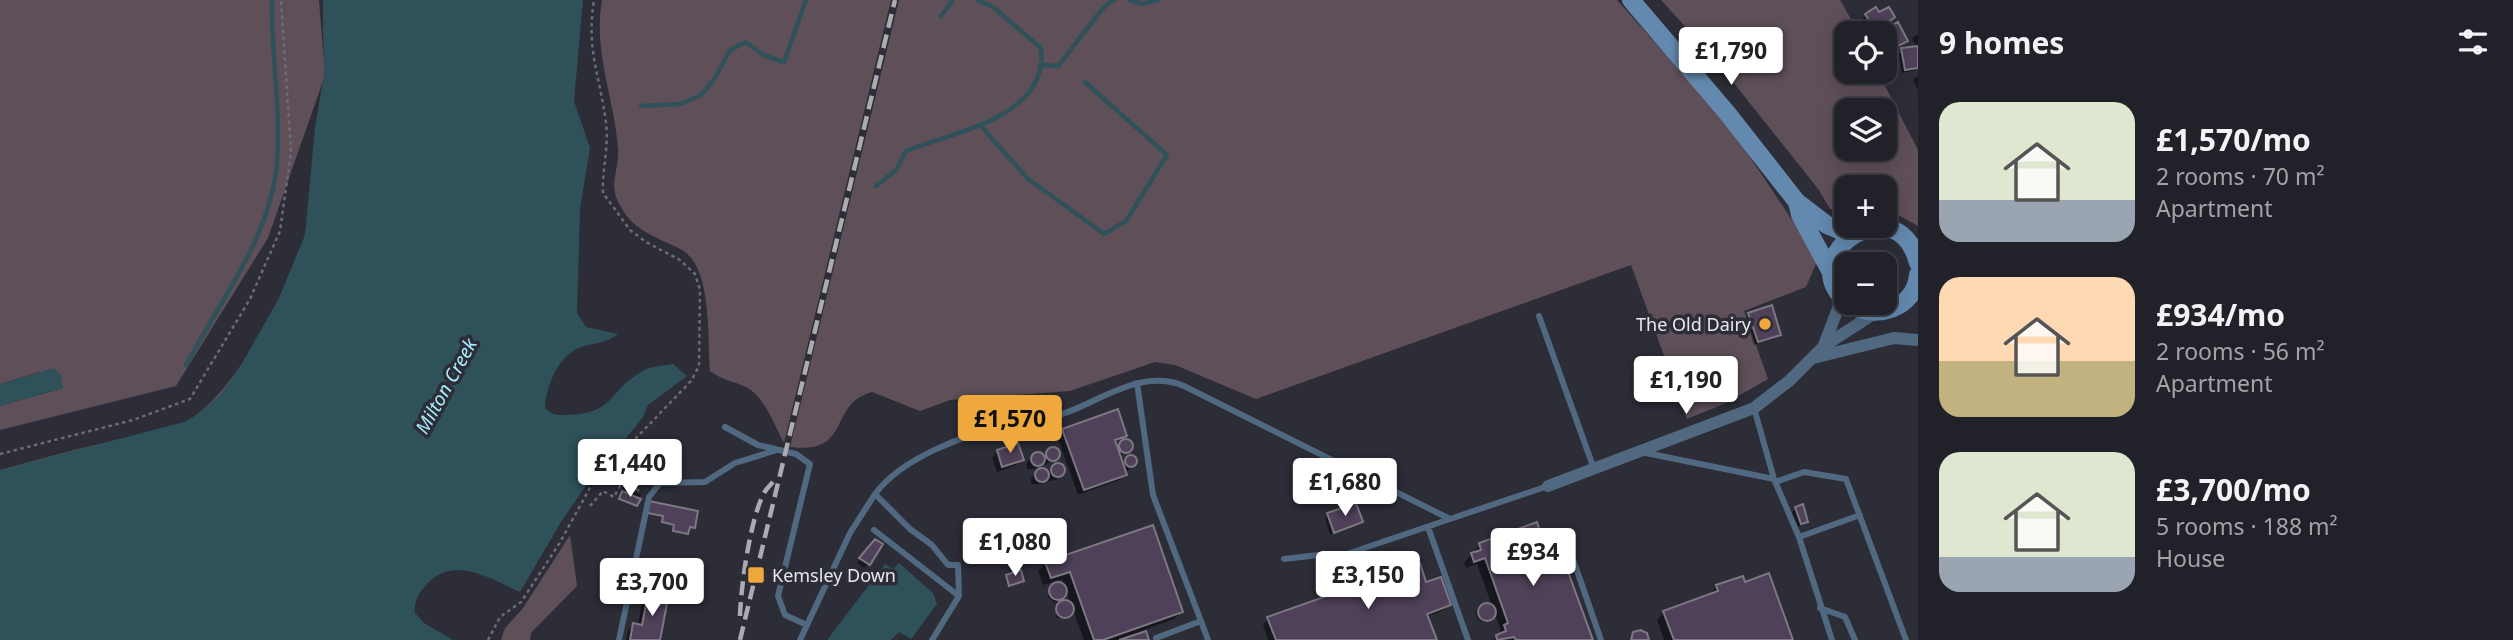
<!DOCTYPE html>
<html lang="en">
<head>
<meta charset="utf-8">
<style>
  :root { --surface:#212229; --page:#292a31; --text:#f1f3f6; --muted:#a2a4a8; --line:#3e3f46; --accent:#eea83c }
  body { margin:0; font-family:"Noto Sans",sans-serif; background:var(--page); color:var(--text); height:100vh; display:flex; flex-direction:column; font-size:26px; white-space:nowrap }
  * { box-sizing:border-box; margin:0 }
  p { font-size:23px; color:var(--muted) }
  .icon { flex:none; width:38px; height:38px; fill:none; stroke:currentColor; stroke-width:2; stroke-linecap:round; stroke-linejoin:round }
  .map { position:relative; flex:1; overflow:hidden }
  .panel { display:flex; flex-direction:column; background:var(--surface); width:595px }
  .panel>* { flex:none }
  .buttons { position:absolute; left:1834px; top:21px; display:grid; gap:14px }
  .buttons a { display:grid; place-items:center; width:63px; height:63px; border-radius:14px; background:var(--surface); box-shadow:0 4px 18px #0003,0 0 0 2px var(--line); font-size:35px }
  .price { position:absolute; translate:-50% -60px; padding:0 16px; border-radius:7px; background:#fff; color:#222; font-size:23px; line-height:46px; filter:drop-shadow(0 2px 4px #0008) }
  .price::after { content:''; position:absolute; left:50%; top:42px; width:21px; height:16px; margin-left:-10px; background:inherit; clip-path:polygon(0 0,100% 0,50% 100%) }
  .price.on { background:var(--accent); color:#111 }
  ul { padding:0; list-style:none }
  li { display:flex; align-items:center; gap:21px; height:175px; padding:0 21px }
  li span { display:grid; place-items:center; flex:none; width:196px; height:140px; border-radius:21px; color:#555 }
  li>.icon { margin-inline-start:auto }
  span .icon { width:84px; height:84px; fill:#fffc; stroke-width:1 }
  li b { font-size:30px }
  h2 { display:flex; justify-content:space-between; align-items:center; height:84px; padding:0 21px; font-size:30px }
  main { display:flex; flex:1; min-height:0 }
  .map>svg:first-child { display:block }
</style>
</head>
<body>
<main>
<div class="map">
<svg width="1918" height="640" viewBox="0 0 1918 640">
  <rect width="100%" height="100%" fill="#2c2d37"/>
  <!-- green -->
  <path fill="#5f4f59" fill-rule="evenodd" d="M 0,0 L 319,0 L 324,63 L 323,0 L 477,169 L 0,640 L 0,470 C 36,460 72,450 108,442 C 133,436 161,433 185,422 C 231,400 294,284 305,234 C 316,186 314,131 323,81 L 268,238 L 176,386 L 0,430 L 0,406 L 63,388 L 39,372 L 0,384 Z
    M 602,0 L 891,0 L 784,443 C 774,425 765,397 746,387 C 733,381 722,380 710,371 C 707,339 713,268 682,250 C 660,238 636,233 622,209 C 606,184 620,172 618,148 C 614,96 593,53 602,0 Z
    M 899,0 L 1617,0 L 1728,124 L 1818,259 L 1806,287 L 1744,311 L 1768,379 L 1726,403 L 1687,419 L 1631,265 L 1256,399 L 1175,365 L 1155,362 L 1070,391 L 950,400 L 920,411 L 872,392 C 827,404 853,455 790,447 Z
    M 1661,0 L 1840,0 L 1859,33 L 1846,33 L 1846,72 L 1878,72 L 1918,150 L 1918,226 L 1895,213 L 1885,211 L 1885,187 L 1846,187 L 1846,212 L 1830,209 L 1819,190 L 1713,57 ZM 1846,110 L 1885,110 L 1885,149 L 1846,149 Z
    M 570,535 L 577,586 L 531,633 L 530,640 L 501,640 L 505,628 L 523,608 Z"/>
  <!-- water -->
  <path fill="#2f515a" d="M 323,0 L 583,0 L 574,101 L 590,148 L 580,209 L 577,313 L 586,327 L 618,334 C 608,343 593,343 581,347 C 558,355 546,387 545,408 C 551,415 557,415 566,415 C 615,414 607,392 641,372 C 650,366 662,366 673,364 L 687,376 L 648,405 L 643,417 L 623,442 L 605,458 L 561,522 L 520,592 C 490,579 456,555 428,583 C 420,591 413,602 415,613 L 424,623 L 453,640 L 0,640 L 0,470 L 184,422 L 199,414 L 219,396 L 240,367 L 279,298 L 305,235 L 315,127 L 324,75 Z
    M 54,368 L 61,375 L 63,388 L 0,406 L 0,384 Z
    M 899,563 L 933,593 L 937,604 L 911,639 L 899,632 L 891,640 L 827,640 L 885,564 L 893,569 Z"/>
  <!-- shadow -->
  <path fill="#0007" d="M 1866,15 L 1889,20 L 1871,33 L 1862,19 Z
    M 1883,32 L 1902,44 L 1888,51 Z
    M 1918,34 L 1918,45 L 1916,46 L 1912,38 Z
    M 1902,50 L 1918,59 L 1916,70 L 1902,73 L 1899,54 Z
    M 1916,77 L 1918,77 L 1918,90 L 1913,80 Z
    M 1749,315 L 1779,334 L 1754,345 L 1746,318 Z
    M 1063,430 L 1125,435 L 1114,443 L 1116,449 L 1127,441 L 1130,448 L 1119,457 L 1121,464 L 1133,458 L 1134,464 L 1119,480 L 1078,495 L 1057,436 Z
    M 1055,450 L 1058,455 L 1045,465 L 1042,459 Z
    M 998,452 L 1022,459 L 1016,465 L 997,472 L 992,458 Z
    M 1033,456 L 1041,456 L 1041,464 L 1035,469 L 1027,469 L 1027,462 Z
    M 1061,466 L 1062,475 L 1056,480 L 1048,481 L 1046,478 L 1041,484 L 1031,484 L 1031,478 L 1037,473 L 1045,471 L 1046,474 L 1053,467 Z
    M 624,488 L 641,495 L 635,506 L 619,500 Z
    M 649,505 L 693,527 L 688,527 L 685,535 L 673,532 L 674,526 L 662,523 L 663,517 L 647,514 Z
    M 1796,508 L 1806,521 L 1795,529 L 1790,514 Z
    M 1328,515 L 1361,522 L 1330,535 L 1325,518 Z
    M 876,541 L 881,544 L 865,568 L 857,563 Z
    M1037 553a8 8 0 1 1 16 0a8 8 0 1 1-16 0Z
    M 1480,545 L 1558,574 L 1591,640 L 1493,640 L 1501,631 L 1477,564 L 1466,568 L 1464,563 Z
    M 1046,564 L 1181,612 L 1174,619 L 1144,630 L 1147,640 L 1084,640 L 1071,605 L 1067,618 L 1056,618 L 1057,607 L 1070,602 L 1066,590 L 1055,603 L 1047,596 L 1054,586 L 1065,586 L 1062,579 L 1043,585 L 1038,571 Z
    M 1425,584 L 1449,605 L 1444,610 L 1426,617 L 1435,640 L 1268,640 L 1263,624 L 1268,619 Z
    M 1717,587 L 1791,640 L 1664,640 L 1657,620 L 1664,612 L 1709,595 Z
    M 649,591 L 658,640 L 626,640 L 628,631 L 633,625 L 638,626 L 643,597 Z
    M1476 614a8 8 0 1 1 16 0a8 8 0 1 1-16 0Z"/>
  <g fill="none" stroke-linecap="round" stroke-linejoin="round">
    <!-- stream -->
    <path stroke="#2f515a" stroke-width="4.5" d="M 1130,0 L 1142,4 L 1158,0
      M 941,16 L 953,0
      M 1043,65 L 1058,66 L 1104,7 L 1114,0
      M 641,106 L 680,104 L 701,95 L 715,78 L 730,50 L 746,42 L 763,55 L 784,62 L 806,0
      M 981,126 L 1027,178 L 1104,234 L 1126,221 L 1167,155 L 1085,82
      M 876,186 L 896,170 L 906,151 C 954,132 1050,117 1041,48 L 993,7 L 977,0
      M 186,365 C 220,301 272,235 277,161 C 281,107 271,54 272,0"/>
  </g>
  <!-- building -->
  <path fill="#4e4159" stroke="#7e7883" stroke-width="2" d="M 1876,7 L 1879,12 L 1889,7 L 1895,17 L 1876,32 L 1865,14 Z
    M 1898,22 L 1908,41 L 1892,49 L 1882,31 Z
    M 1918,46 L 1918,68 L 1905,70 L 1901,48 Z
    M 1772,305 L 1781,335 L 1758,342 L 1748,313 Z
    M 1118,409 L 1127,436 L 1115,440 L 1127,475 L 1084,490 L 1062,429 Z
    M1119 446a7 7 0 1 1 14 0a7 7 0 1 1-14 0Z
    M 1018,443 L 1024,460 L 1002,467 L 997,450 Z
    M1046 454a7 7 0 1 1 14 0a7 7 0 1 1-14 0Z
    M1031 459a7 7 0 1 1 14 0a7 7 0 1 1-14 0Z
    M1125 461a6 6 0 1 1 12 0a6 6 0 1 1-12 0Z
    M1051 470a7 7 0 1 1 14 0a7 7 0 1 1-14 0Z
    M1035 475a7 7 0 1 1 14 0a7 7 0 1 1-14 0Z
    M 622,491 L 641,499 L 637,506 L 619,499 Z
    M 649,501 L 698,511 L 695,528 L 690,527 L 688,534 L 673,531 L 674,525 L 662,522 L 663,516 L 647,513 Z
    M 1356,503 L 1363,522 L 1334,533 L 1327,513 Z
    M 1803,504 L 1808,522 L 1801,524 L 1795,507 Z
    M 1537,522 L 1542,537 L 1546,536 L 1559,572 L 1567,569 L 1593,640 L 1516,640 L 1514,637 L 1497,640 L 1496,635 L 1506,631 L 1504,625 L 1508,623 L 1485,558 L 1474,562 L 1471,553 L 1481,550 L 1479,543 Z
    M 1153,525 L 1183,612 L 1103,640 L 1094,640 L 1070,572 L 1051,578 L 1045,562 Z
    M 875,539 L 883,544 L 870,565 L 859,558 Z
    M1038 551a9 9 0 1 1 18 0a9 9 0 1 1-18 0Z
    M 1420,563 L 1426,582 L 1441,577 L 1451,605 L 1427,614 L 1437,640 L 1276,640 L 1267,617 Z
    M 1021,570 L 1024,581 L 1009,586 L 1006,575 Z
    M 1769,573 L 1793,640 L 1674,640 L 1663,611 L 1718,591 L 1716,585 L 1743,576 L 1745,582 Z
    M1049 591a9 9 0 1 1 18 0a9 9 0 1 1-18 0Z
    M 649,589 L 669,593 L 660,640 L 630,640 L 633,623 L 642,625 Z
    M1056 609a9 9 0 1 1 18 0a9 9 0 1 1-18 0Z
    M1478 612a9 9 0 1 1 18 0a9 9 0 1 1-18 0Z
    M 1640,630 L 1647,633 L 1649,640 L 1631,640 L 1633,632 Z
    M 1146,631 L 1149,640 L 1119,640 Z"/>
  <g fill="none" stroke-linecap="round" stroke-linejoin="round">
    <!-- path -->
    <path stroke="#6b6c75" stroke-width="2.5" stroke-dasharray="3.5 3.5" stroke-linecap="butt" d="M 0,454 L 133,420 L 190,399 L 250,299 L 280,231 L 291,152 L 281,0
      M 590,506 L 603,491 L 614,497 L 621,484 L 641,491
      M 488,640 L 500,617 L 521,602 L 559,544 L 592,484 L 691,381 L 699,366 L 700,290 L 695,274 L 680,260 L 646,242 L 630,230 L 603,193 C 602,169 609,147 606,123 C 600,75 586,51 594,0"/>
    <!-- service -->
    <path stroke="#516980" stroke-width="6" d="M 1539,316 L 1594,469
      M 1137,383 L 1153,495 L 1201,621 L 1156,638
      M 1754,408 L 1774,479 L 1799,537 L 1832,640
      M 725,427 L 758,445 L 796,454 L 810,464 L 778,596 L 785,615 L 807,625
      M 1646,453 L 1774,479
      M 1775,482 L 1804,472 L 1846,479 L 1906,640
      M 1428,527 L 1468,640
      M 874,530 L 959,596 L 958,565 L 948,565 L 932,545 L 910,529 L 875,494 C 902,458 963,435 1006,426 C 1022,422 1038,422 1053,417 C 1097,405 1138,367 1184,386 L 1450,519 L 1548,486
      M 1564,533 L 1601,640
      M 1799,537 L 1860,515
      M 1284,559 L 1318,555 L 1335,558 L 1450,519
      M 1820,608 L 1845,617 L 1855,640
      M 1201,621 L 1208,640
      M 619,640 L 649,497 L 660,483 L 705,482 L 735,463 L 777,450
      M 800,640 L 850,533 L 875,494
      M 932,640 L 959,596"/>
    <!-- minor -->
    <path stroke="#516980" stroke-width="12" d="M 1824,345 L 1842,298
      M 1813,358 L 1894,338 L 1918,340
      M 1548,486 L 1754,408 L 1789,381 L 1824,346 L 1875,313"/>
    <!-- secondary -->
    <path stroke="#6389ae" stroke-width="18" d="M 1631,0 L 1728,114 L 1797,202 L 1827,225 L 1841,231 L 1862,229
      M 1797,202 L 1800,215 L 1833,276
      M 1846,301 C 1793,254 1898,184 1918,263
      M 1848,303 C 1874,322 1915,309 1918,275"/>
    <!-- rail -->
    <path stroke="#aaabb3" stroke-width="4.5" stroke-dasharray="14 7" stroke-linecap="butt" d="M 740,616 C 741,585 750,522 763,495 C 766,488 773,483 777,477
      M 740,640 L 895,0"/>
  </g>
  <!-- markers -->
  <g fill="#eea83c" stroke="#2c2d37" stroke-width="2.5">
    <circle cx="1765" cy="324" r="7"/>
    <rect x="747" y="566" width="18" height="18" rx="3.5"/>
  </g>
  <g text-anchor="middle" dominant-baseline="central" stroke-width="7" stroke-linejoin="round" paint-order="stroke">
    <!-- poi labels -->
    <g font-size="18" fill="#e7e8ef" stroke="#2c2d37" text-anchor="end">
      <text x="1751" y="324">The Old Dairy</text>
      <text x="772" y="575" text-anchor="start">Kemsley Down</text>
    </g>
    <!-- water labels -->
    <g font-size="19" font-style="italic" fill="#a8ecff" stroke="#2c2d37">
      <text transform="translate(446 386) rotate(-61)">Milton Creek</text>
    </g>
  </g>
</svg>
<div class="buttons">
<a><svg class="icon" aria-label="locate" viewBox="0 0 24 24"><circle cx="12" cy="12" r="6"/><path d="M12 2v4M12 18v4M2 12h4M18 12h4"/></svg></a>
<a><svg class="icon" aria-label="layers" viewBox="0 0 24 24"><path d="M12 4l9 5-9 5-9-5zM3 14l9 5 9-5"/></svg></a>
<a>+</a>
<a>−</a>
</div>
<b class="price" style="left:1731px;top:87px">£1,790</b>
<b class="price" style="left:1686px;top:416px">£1,190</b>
<b class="price on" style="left:1010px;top:455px">£1,570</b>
<b class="price" style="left:630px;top:499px">£1,440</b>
<b class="price" style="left:1345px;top:518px">£1,680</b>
<b class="price" style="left:1015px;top:578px">£1,080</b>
<b class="price" style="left:1533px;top:588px">£934</b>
<b class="price" style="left:1368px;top:611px">£3,150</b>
<b class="price" style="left:652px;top:618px">£3,700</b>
</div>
<section class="panel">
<h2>9 homes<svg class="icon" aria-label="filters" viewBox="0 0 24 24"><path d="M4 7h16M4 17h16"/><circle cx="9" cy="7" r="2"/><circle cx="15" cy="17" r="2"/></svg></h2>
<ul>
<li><span style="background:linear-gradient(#dfe7d0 70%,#9aa5b1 0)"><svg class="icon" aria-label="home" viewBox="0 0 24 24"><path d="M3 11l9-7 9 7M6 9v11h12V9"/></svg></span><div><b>£1,570/mo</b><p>2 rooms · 70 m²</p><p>Apartment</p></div></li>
<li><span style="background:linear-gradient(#ffd9b3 60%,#c2b280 0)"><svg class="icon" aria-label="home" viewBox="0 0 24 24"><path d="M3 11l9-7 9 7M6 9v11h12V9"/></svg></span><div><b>£934/mo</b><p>2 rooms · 56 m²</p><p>Apartment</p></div></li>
<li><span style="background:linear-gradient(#dfe7d0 75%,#9aa5b1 0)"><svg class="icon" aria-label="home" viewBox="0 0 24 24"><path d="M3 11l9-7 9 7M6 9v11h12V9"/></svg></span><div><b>£3,700/mo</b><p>5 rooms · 188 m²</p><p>House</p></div></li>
</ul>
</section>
</main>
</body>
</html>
